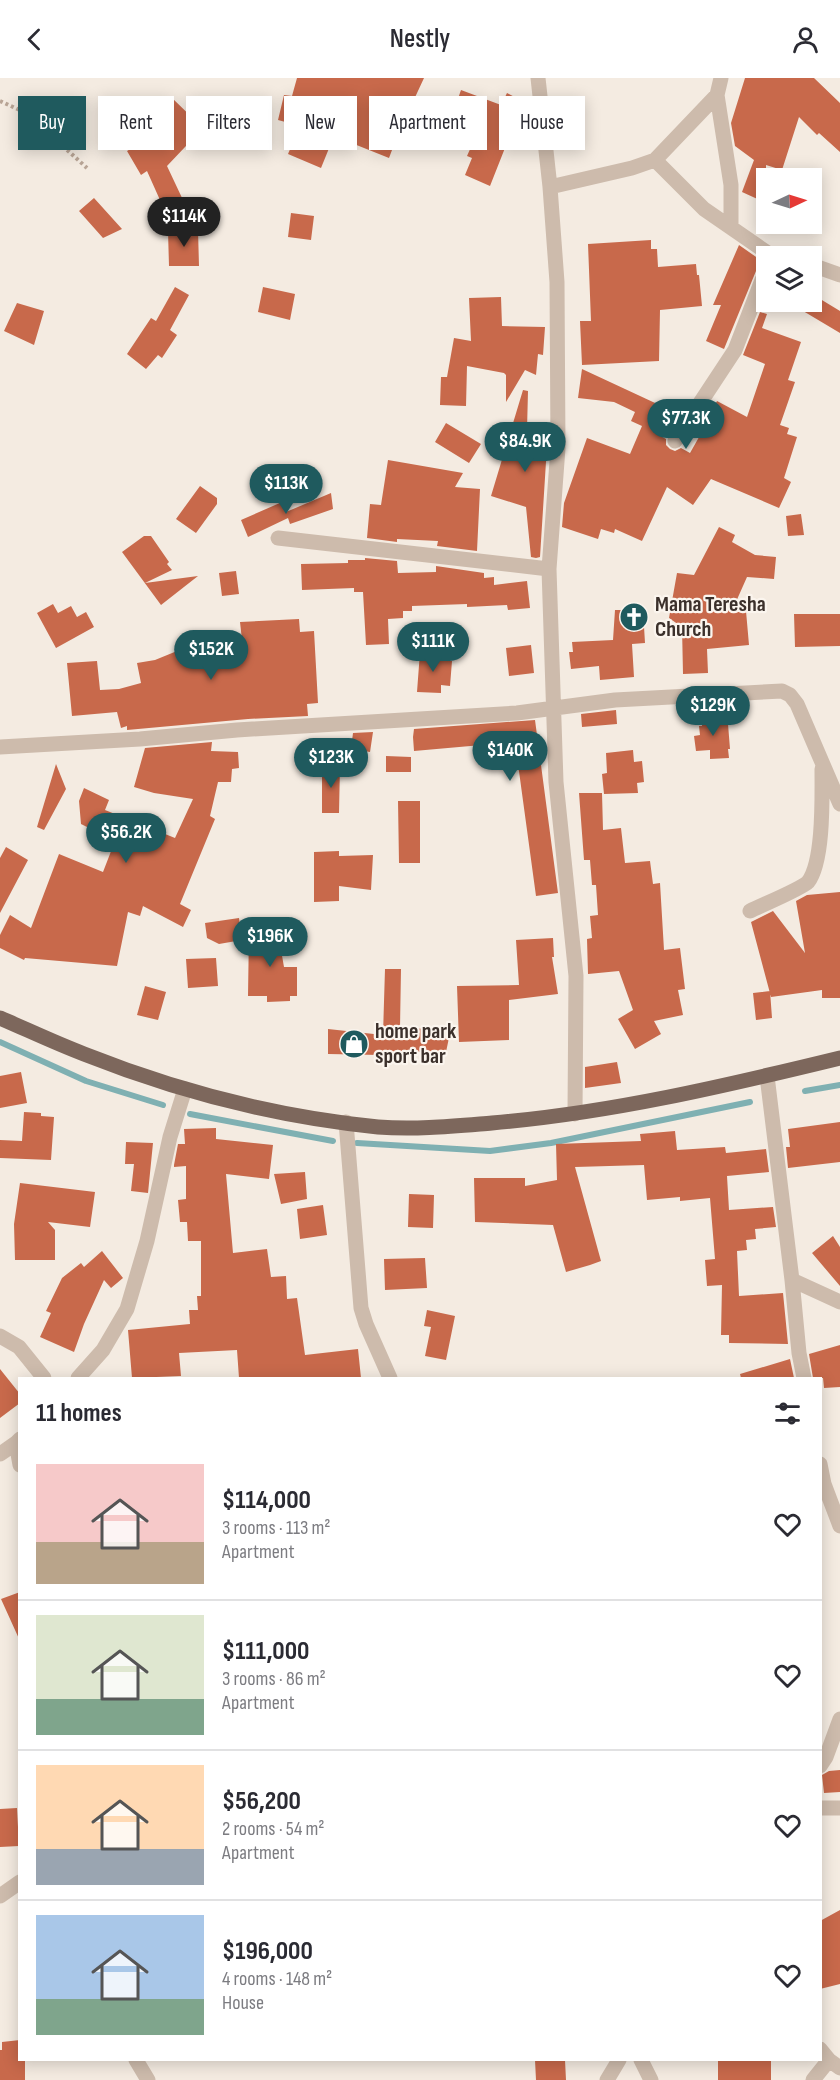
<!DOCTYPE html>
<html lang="en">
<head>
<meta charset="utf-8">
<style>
  :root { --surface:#fff; --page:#f2f2f3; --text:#2b2b33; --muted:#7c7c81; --line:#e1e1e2; --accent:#1f5a5e }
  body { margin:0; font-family:"Sofia Sans Condensed",sans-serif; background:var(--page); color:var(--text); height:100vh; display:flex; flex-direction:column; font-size:22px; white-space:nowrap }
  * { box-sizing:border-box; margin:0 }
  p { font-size:20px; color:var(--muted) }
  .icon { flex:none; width:33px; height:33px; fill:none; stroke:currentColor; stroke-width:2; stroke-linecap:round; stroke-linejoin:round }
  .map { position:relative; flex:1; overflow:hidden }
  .sheet { position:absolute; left:18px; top:1299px; width:804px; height:684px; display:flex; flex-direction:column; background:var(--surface); border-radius:0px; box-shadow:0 3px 15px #0003 }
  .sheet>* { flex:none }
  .guide { position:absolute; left:18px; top:18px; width:804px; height:54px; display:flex; gap:12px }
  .needle { width:39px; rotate:86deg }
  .buttons { position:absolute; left:756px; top:90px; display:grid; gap:12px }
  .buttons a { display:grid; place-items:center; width:66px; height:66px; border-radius:0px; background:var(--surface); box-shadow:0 3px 15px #0003; font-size:30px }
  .price { position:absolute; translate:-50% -51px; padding:0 14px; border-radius:21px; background:var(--accent); color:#fff; font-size:20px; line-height:39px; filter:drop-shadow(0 2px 3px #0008) }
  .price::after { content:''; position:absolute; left:50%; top:36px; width:18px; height:14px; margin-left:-9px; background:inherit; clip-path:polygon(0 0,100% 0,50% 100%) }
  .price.on { background:#222; color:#fff }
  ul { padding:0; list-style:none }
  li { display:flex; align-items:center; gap:18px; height:150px; padding:0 18px }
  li+li { border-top:2px solid var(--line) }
  li span { display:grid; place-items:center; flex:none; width:168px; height:120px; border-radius:0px; color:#555 }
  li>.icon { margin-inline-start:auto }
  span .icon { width:72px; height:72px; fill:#fffc; stroke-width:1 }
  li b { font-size:26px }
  h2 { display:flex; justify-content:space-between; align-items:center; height:72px; padding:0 18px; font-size:26px }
  .chip { padding:0 21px; border-radius:0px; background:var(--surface); box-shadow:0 3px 15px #0003; font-size:21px; line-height:54px }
  .chip.on { background:var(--accent); color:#fff }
  header { display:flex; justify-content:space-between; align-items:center; height:78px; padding:0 18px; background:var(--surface); font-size:27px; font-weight:600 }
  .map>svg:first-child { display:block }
</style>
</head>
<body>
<header><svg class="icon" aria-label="back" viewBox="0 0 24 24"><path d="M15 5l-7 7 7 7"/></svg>Nestly<svg class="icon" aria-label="person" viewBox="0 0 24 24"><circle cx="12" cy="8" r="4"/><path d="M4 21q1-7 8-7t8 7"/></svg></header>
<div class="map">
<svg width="840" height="2002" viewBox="0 0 840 2002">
  <rect width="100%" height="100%" fill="#f4ebe1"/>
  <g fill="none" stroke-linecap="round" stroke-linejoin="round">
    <!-- stream -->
    <path stroke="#7fb0b2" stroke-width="6" d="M 0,964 L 86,1003 L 163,1027
      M 805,1013 L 840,1007
      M 190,1036 L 333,1063
      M 357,1065 L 490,1073 L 551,1065 L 750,1024"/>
  </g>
  <!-- building -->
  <path fill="#c8694b" d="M 297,0 L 424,0 L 411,28 L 409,27 L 389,80 L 334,58 L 321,90 L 288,76 L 300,48 L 278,42 L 284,17 L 292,18 Z
    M 745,0 L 814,0 L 840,25 L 840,74 L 819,55 L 817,57 L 799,39 L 782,92 L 766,87 L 766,125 L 742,114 L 754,82 L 735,68 L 731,45 Z
    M 461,12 L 501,27 L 507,15 L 524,24 L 516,42 L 490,108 L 465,97 L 472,80 L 467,78 L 475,60 L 465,55 L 474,39 L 454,32 Z
    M 172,20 L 203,50 L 167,88 L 183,122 L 164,131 L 147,93 L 141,97 L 127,73 L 163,52 L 152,41 Z
    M 94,120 L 122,151 L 103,160 L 79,133 Z
    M 291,135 L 314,138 L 311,162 L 288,159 Z
    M 198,152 L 199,188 L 169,188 L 168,153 Z
    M 651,162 L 651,171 L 657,171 L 658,189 L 696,186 L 697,197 L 699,197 L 702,228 L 660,232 L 659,283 L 582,287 L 580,243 L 591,243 L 588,166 Z
    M 739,167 L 759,181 L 760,191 L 756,193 L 724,271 L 706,263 L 721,227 L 713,227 Z
    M 175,209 L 189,217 L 170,252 L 177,257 L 162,280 L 158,277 L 146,291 L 127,276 L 151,240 L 156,243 Z
    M 263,209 L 295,216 L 290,242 L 258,234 Z
    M 812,216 L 840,233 L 840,255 L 788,224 L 812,224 Z
    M 501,219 L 502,248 L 545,249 L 543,277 L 538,276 L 536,297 L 525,292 L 506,324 L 506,297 L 504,295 L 467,288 L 466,328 L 440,327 L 441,299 L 447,299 L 454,260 L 471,263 L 469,220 Z
    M 17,225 L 44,233 L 34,267 L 4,253 Z
    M 760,234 L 767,236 L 762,250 L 801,264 L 788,302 L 795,304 L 780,347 L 789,350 L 787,356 L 797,359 L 784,400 L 791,404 L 779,430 L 711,401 L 693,427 L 667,409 L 642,463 L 615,451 L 614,455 L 601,451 L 598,461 L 562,449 L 564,425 L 587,360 L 630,376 L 642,348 L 631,343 L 635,334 L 614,324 L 578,320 L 582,291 L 668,331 L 657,356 L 666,361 L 666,367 L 670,371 L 675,373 L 681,370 L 690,375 L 711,338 L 710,337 L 717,323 L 747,339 L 765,286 L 743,277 Z
    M 523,312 L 528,313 L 527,352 L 548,352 L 540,479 L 536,480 L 531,479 L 526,429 L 491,418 Z
    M 446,345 L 481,366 L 469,385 L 435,364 Z
    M 388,382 L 463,395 L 455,409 L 480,411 L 477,473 L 437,468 L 438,463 L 397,461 L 397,464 L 367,460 L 370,426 L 381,427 Z
    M 200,408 L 217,420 L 217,426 L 196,455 L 176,441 Z
    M 331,415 L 333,431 L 290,446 L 288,440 L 248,459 L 241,442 L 282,424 L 286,434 Z
    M 801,436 L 804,457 L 788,458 L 786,438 Z
    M 719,449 L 735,457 L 732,464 L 755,477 L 776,479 L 774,501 L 747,499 L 731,535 L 746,533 L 749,567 L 707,571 L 708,595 L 683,596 L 682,549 L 669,540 L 677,495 L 694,497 Z
    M 144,458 L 151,458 L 169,484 L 167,486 L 172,492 L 145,505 L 198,498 L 161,527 L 122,474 Z
    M 365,480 L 397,483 L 398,495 L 436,494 L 436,488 L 484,495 L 484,500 L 494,499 L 494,507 L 527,503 L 530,530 L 508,532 L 507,527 L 467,529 L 467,526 L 412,528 L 412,533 L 403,533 L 403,540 L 388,541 L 389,566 L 366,567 L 363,514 L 354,514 L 354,510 L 302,512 L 301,486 L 348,485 L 348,482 L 365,482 Z
    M 236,493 L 239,516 L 222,518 L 219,495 Z
    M 53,526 L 58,535 L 71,528 L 77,539 L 86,534 L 94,549 L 56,570 L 37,535 Z
    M 615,532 L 643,532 L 645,565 L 632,566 L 634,599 L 600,602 L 599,588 L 571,591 L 569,574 L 573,574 L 572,564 L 613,562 Z
    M 794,536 L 840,536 L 840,568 L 795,569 Z
    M 299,541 L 300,554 L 314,553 L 318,625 L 307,626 L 308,638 L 248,641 L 127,652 L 127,648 L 121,650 L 117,634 L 72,638 L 67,585 L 97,583 L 100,612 L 119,611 L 141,605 L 137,585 L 155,582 L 177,573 L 177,571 L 205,569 L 205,564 L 242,562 L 240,544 Z
    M 531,567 L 534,595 L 509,598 L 506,570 Z
    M 420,574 L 444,576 L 443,583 L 452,583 L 450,608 L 441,607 L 441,615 L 417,614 Z
    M 616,632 L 617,646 L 582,649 L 581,636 Z
    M 719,636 L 720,647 L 728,646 L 730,671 L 728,671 L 729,680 L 710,681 L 710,672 L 696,673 L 694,658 L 700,657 L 699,648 L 702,648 L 701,638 Z
    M 535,642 L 558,815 L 536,818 L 515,664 L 414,673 L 413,659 L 414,651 Z
    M 373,654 L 370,674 L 351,671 L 353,655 Z
    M 212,664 L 211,673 L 238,674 L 239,690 L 232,691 L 231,704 L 218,704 L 210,738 L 215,741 L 180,826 L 191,832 L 183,849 L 143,828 L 140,838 L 128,834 L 117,888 L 25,880 L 24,882 L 0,870 L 0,857 L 10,837 L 31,850 L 59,776 L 103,794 L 115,763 L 81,746 L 79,723 L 84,710 L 109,722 L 105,732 L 175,760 L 193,721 L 154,715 L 134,709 L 145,670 Z
    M 633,672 L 634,684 L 642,683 L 644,704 L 637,705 L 638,715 L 604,716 L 602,696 L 607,695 L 606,675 Z
    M 386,678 L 411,679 L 411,694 L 386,694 Z
    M 56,686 L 66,711 L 44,752 L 37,749 Z
    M 322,687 L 340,687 L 339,735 L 322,735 Z
    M 579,715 L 602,715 L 603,752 L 621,750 L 625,785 L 650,783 L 653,806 L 660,805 L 664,872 L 680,870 L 685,911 L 678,912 L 683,937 L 654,943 L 661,956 L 635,971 L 618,941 L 633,932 L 619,893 L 588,896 L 587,861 L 592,860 L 590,838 L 598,837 L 596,807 L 592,807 L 590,782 L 584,782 Z
    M 398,723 L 420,723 L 420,785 L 399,785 Z
    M 6,769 L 28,782 L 0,835 L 0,780 Z
    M 339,773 L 339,778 L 373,777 L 371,812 L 339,808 L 339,823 L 314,824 L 314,774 Z
    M 840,814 L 840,920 L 822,920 L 822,912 L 771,919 L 751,844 L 773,833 L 805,875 L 796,823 L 807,817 Z
    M 239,840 L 242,862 L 219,866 L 207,860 L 205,845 Z
    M 277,849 L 284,889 L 297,889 L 297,918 L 290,918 L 290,923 L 267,924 L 267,918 L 248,918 L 249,853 Z
    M 553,860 L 554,879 L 552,879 L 558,916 L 509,922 L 509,962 L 459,964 L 457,908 L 519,907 L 516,862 Z
    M 216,880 L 218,908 L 188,910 L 186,881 Z
    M 385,891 L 401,891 L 400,950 L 438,951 L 450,955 L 446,974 L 380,974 L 380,977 L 328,976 L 328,951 L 383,957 Z
    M 145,908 L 166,914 L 158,942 L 137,937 Z
    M 770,913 L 772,940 L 756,942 L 753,915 Z
    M 617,984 L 621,1005 L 585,1010 L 585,989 Z
    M 21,994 L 27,1025 L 0,1030 L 0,998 Z
    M 24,1034 L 41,1035 L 41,1038 L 54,1039 L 51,1082 L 0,1080 L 0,1062 L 22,1063 Z
    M 840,1044 L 840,1084 L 788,1090 L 786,1069 L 790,1069 L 788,1051 Z
    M 216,1050 L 216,1061 L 273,1067 L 269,1101 L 226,1096 L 233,1175 L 267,1171 L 271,1199 L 286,1198 L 287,1221 L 297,1220 L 305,1277 L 358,1271 L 361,1300 L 239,1300 L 237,1272 L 179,1275 L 181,1298 L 132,1300 L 128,1252 L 190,1246 L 189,1232 L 198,1232 L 197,1218 L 201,1218 L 201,1163 L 188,1163 L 187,1144 L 180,1144 L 178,1122 L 186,1121 L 186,1088 L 174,1089 L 174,1087 L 178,1066 L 185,1066 L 184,1051 Z
    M 675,1053 L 677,1072 L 725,1069 L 726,1075 L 766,1071 L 769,1094 L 727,1098 L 729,1132 L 773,1129 L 776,1149 L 755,1151 L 756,1161 L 746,1162 L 747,1172 L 737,1173 L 739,1218 L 783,1215 L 788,1266 L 729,1265 L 729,1257 L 721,1257 L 722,1207 L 707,1208 L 705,1182 L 715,1181 L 710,1120 L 680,1123 L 680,1119 L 647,1122 L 644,1087 L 575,1089 L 601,1183 L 590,1187 L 566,1194 L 553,1147 L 475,1144 L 474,1100 L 525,1100 L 525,1108 L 557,1102 L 556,1066 L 641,1063 L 640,1056 Z
    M 126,1064 L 153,1065 L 148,1115 L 131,1113 L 134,1086 L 125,1086 Z
    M 305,1094 L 307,1121 L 281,1126 L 274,1096 Z
    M 20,1105 L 95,1114 L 90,1149 L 48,1144 L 55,1152 L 55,1182 L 15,1182 L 14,1146 Z
    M 409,1116 L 434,1117 L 433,1150 L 408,1149 Z
    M 323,1127 L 327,1157 L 300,1161 L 297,1131 Z
    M 833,1158 L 840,1169 L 840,1208 L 812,1175 Z
    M 102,1173 L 123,1200 L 111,1210 L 104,1202 L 84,1246 L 74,1274 L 40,1259 L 51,1235 L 46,1233 L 62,1200 L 81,1185 L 84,1189 Z
    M 425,1180 L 427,1210 L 385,1212 L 384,1181 Z
    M 427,1232 L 455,1238 L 446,1282 L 425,1278 L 431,1249 L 424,1248 Z
    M 840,1267 L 840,1309 L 824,1310 L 823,1300 L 813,1300 L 809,1276 Z
    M 790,1281 L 794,1300 L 741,1300 L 740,1296 Z
    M 0,1291 L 20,1316 L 20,1325 L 0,1340 Z
    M 20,1514 L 20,1563 L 1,1521 Z
    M 840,1692 L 840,1714 L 824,1715 L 822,1697 L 829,1693 Z
    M 17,1730 L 19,1768 L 0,1769 L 0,1731 Z
    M 840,1832 L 840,1906 L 820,1911 L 820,1843 Z
    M 20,1962 L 20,1982 L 25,1982 L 25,2002 L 0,2002 L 0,1972 L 2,1972 L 2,1964 Z
    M 535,1982 L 565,1982 L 566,2002 L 536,2002 Z
    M 718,1982 L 771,1982 L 771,2002 L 718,2002 Z"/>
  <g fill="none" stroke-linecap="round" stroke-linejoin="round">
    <!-- path -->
    <path stroke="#b9a596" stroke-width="4" stroke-dasharray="3 3" stroke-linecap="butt" d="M 0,23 L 26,35 L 87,90"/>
    <!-- minor -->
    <path stroke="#cdbbac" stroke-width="15" d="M 538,0 L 550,109 L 557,204 L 558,370 L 549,491 L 556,704 L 576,898 L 575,1036
      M 717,17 L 731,107 L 731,149
      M 655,82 L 704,131 L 772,178
      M 550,109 L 632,90 L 655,82 L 717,17 L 721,0
      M 812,187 L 840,197
      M 675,363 L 735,272 L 762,202 L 766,198
      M 278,460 L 549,491
      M 0,669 L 140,661 L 237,652 L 517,635 L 615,622 L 782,613 L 790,617 L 797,626 L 840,726
      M 750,833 C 762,827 801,811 808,804 C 824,783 822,718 822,691
      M 767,998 L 792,1202 L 799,1275 L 804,1300
      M 346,1044 L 361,1230 L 366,1246 L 390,1300
      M 792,1202 L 840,1224
      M 0,1258 L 19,1269 L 44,1300
      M 78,1300 L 103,1272 L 127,1231 L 147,1163 L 170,1059 L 185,1011
      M 20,1361 L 16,1365 L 20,1387
      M 0,1376 L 16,1365
      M 820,1386 L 824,1406 L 840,1448
      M 820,1688 L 826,1679 L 840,1641
      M 820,1730 L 840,1730
      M 0,1818 L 20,1804
      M 820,1971 L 829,1982 L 840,1990
      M 136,1982 L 148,2002
      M 641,1982 L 651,2002
      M 607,2002 L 619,1982
      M 813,2002 L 829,1982"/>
    <!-- major -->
    <path stroke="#7d675c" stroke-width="15" d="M 0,940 C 28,952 55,965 84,976 C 177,1013 278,1039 378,1049 C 416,1052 455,1048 492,1045 C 610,1035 725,1008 840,980"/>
  </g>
  <!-- icons -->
  <defs>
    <g id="church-disc" transform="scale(1.5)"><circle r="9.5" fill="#1f5a5e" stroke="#fbf5ee"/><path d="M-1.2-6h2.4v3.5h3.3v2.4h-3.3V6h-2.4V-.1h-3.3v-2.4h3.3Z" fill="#fff"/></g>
    <g id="shop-disc" transform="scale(1.5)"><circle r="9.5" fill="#1f5a5e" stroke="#fbf5ee"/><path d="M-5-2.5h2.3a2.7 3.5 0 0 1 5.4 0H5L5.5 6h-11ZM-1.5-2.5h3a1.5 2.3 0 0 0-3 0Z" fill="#fff"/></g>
  </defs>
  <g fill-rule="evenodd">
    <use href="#church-disc" x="634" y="539"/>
    <use href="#shop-disc" x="354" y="966"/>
  </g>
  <g text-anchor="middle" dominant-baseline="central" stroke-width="4.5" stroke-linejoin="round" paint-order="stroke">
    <!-- poi labels -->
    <g font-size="22" font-weight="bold" fill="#3b302b" stroke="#fbf5ee" text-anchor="start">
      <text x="655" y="526">Mama Teresha<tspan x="655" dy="25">Church</tspan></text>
      <text x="375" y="953">home park<tspan x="375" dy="25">sport bar</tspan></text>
    </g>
  </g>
</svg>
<div class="buttons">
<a><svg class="needle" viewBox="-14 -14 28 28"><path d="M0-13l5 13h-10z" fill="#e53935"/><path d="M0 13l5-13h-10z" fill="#7c7c81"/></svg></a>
<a><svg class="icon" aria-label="layers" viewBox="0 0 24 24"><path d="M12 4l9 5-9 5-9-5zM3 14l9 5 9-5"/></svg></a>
</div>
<b class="price on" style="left:184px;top:170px">$114K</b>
<b class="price" style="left:686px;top:372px">$77.3K</b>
<b class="price" style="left:525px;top:395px">$84.9K</b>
<b class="price" style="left:286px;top:437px">$113K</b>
<b class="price" style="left:433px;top:595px">$111K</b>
<b class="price" style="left:211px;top:603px">$152K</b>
<b class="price" style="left:713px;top:659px">$129K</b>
<b class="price" style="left:510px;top:704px">$140K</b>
<b class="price" style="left:331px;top:711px">$123K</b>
<b class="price" style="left:126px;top:786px">$56.2K</b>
<b class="price" style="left:270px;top:890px">$196K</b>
<div class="guide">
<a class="chip on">Buy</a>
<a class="chip">Rent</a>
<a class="chip">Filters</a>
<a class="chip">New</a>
<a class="chip">Apartment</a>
<a class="chip">House</a>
</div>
<section class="sheet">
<h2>11 homes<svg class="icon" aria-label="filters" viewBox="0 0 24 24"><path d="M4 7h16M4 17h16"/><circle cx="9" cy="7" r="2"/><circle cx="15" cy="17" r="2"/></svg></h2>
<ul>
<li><span style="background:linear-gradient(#f6c9c9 65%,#b9a48a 0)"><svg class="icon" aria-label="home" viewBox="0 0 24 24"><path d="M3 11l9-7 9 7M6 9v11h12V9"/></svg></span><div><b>$114,000</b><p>3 rooms · 113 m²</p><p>Apartment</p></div><svg class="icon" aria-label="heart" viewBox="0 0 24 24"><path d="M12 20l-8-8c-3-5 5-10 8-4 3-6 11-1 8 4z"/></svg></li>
<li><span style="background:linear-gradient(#dfe7d0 70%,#7fa58c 0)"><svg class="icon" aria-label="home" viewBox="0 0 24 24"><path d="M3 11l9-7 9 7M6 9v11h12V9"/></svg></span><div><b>$111,000</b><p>3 rooms · 86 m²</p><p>Apartment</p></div><svg class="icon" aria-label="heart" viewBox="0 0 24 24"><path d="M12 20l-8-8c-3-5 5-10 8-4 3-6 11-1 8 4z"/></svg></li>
<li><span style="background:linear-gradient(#ffd9b3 70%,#9aa5b1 0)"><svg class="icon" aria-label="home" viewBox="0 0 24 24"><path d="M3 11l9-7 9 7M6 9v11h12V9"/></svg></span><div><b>$56,200</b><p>2 rooms · 54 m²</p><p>Apartment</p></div><svg class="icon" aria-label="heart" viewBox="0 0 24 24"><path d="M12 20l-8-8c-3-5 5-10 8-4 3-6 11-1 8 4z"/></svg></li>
<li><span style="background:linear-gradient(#a9c7e8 70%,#7fa58c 0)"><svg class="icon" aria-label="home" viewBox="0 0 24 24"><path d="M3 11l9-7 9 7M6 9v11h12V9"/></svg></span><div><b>$196,000</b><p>4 rooms · 148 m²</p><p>House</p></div><svg class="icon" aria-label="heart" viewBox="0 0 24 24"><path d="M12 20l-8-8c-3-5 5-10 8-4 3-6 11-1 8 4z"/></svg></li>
</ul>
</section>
</div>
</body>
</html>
